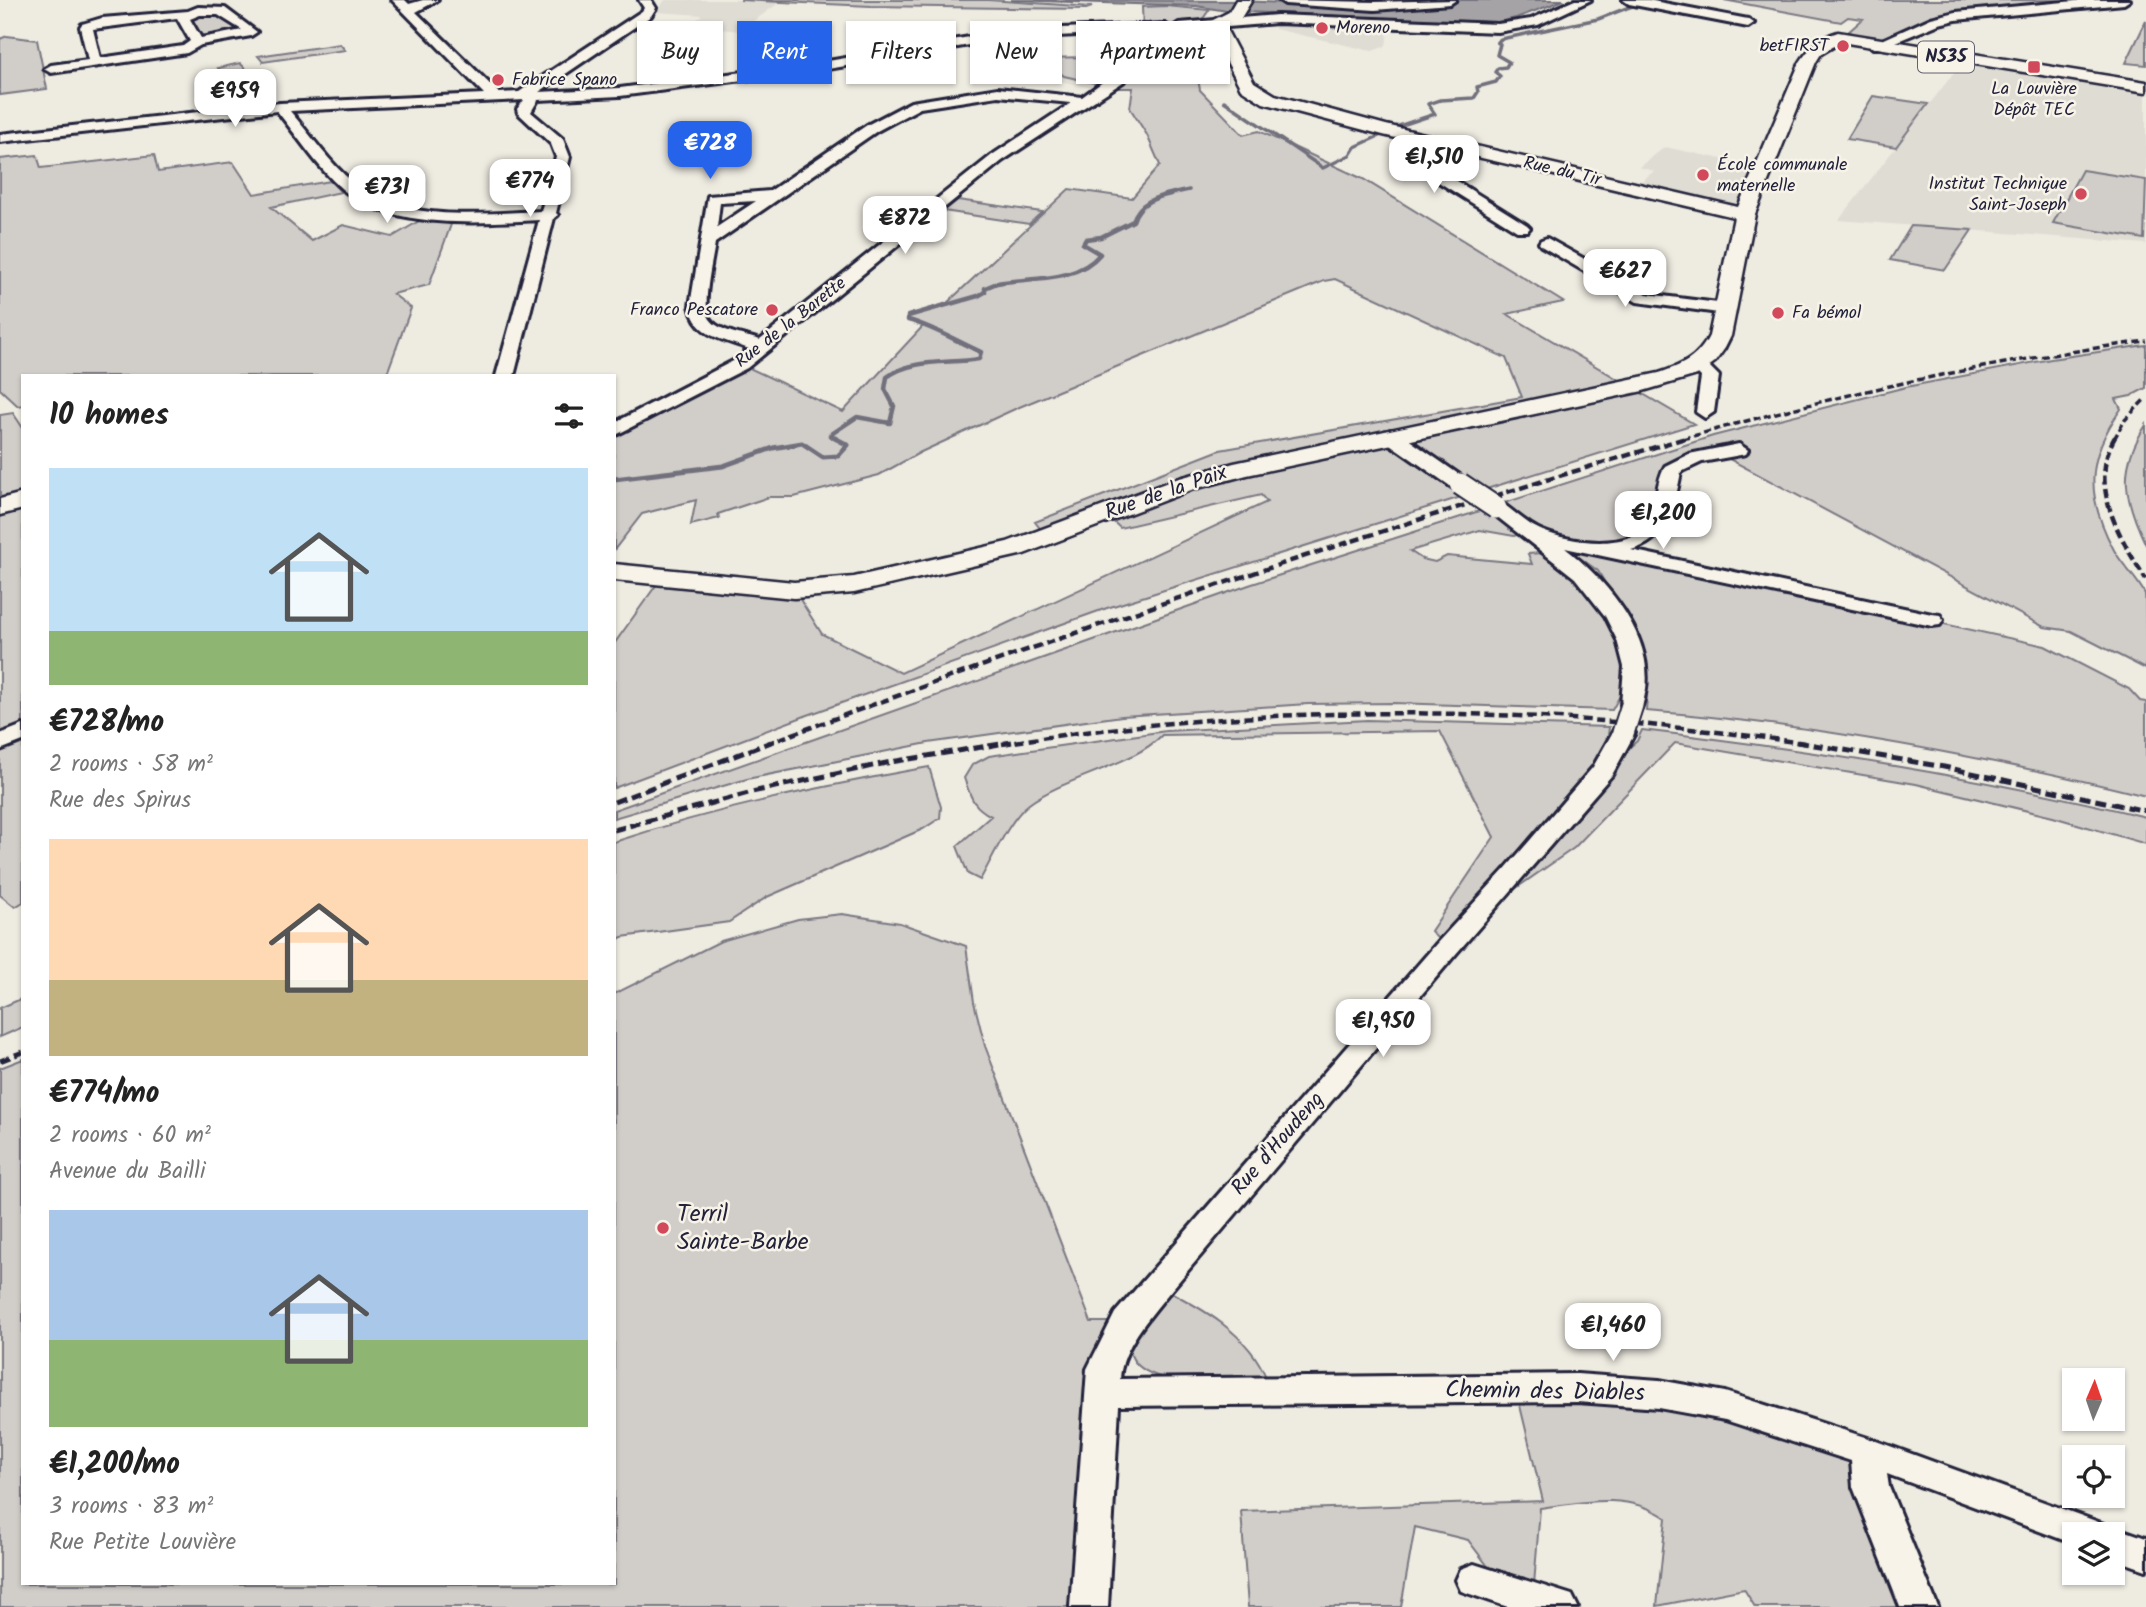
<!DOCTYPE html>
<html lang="en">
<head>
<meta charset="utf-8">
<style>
  :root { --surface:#fff; --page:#f6f6f6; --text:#222; --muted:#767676; --accent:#2563eb }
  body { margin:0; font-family:Kalam,sans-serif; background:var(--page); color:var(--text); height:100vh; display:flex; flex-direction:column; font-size:26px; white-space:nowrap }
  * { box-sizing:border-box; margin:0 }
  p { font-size:23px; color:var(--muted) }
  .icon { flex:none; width:38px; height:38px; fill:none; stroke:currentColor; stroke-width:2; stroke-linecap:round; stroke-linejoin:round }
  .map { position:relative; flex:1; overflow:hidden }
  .panel { position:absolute; left:21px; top:374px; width:595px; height:1211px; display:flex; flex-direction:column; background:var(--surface); border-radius:0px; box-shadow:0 2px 5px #0004 }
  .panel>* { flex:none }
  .guide { position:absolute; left:637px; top:21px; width:665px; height:63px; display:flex; gap:14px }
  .needle { width:46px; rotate:2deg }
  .tools { position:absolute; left:2062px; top:1368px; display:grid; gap:14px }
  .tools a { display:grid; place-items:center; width:63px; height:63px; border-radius:0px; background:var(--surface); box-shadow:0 2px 5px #0004; font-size:35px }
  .price { position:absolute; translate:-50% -60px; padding:0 16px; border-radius:14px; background:#fff; color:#222; font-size:23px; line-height:46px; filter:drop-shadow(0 2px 4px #0008) }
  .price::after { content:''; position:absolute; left:50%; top:42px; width:21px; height:16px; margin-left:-10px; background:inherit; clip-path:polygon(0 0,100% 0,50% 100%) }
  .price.current { background:var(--accent); color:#fff }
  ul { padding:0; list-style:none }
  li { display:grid; align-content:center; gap:14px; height:371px; padding:0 28px }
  li span { display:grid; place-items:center; height:217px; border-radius:0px; color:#555 }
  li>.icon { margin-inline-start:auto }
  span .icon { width:126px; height:126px; fill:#fffc; stroke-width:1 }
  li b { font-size:30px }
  h2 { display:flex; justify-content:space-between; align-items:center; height:84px; padding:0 28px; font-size:30px }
  .tag { padding:0 24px; border-radius:0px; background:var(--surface); box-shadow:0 2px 5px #0004; font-size:24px; line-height:63px }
  .tag.current { background:var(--accent); color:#fff }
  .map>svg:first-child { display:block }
</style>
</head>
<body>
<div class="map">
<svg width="2146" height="1607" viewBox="0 0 2146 1607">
  <rect width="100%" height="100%" fill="#eeebe1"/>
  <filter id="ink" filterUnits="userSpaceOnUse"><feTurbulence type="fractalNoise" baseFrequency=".0143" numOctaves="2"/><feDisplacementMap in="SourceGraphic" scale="14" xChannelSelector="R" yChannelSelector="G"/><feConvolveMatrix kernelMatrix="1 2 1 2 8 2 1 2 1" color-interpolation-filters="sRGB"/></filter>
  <g filter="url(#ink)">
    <!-- built -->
    <path fill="#dfdcd4" d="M 665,0 L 740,0 L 780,2 L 740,31 L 689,26 L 702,15 L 656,12 Z
      M 1277,19 L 1389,24 L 1386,46 L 1372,51 L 1275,29 Z
      M 1011,34 L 1064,76 L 1109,86 L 1102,90 L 1051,79 L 1031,63 L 1012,65 L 1008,62 L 1026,59 L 997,36 Z
      M 1964,60 L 2146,87 L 2146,244 L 1839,220 Z
      M 1665,147 L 1759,167 L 1743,204 L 1737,202 L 1733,207 L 1637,185 L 1654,171 L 1639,167 Z"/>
    <!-- green -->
    <path fill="#d1cdc9" stroke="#7a7882" stroke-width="2" d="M 740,0 L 988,0 L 1092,7 L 1086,9 L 871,6 Z
      M 1724,0 L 2093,0 L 1934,18 L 1880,40 L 1846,34 L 1863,19 L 1848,17 L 1841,22 Z
      M 1166,6 L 1209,10 L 1200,23 L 1215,23 L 1194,56 L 1200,90 L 1243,135 L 1259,131 L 1363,179 L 1563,302 L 1507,314 L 1694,424 L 1107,608 L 805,716 L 614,788 L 614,644 L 662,577 L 794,590 L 822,634 L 901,673 L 1267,502 L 1261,495 L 1120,528 L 1104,513 L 1046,536 L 1035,522 L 1220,450 L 1522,397 L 1506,358 L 1335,279 L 1324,281 L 1017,408 L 921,452 L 879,475 L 794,497 L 769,497 L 718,514 L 719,518 L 691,525 L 696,500 L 642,514 L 614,550 L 614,430 L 741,364 L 843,412 L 924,325 L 908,320 L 908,316 L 947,303 L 1069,189 L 1132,198 L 1160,165 L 1147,135 L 1130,108 L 1133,88 L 1105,88 L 1108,86 L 1064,76 L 1041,58 L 1092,57 L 1087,32 L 1143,30 L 1142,7 Z
      M 222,13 L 245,30 L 201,38 L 188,17 L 193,14 Z
      M 2146,21 L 2146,65 L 2126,63 Z
      M 7,36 L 37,40 L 47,89 L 0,95 L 0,39 Z
      M 340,44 L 345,50 L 263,62 L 258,56 Z
      M 240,63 L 267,91 L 269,106 L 241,109 L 239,94 L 218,68 Z
      M 1873,96 L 1928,104 L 1896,147 L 1847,139 Z
      M 37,155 L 41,168 L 154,155 L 158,172 L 233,162 L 254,194 L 330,181 L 341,192 L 271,207 L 312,241 L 343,225 L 392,237 L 426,217 L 453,219 L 429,285 L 393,294 L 411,308 L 386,376 L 23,376 L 23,405 L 18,406 L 0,389 L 0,159 Z
      M 2082,170 L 2146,180 L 2144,239 L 2053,223 Z
      M 958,200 L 1042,212 L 1029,224 L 944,211 Z
      M 1911,226 L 1972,230 L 1945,270 L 1890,260 Z
      M 2146,345 L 2146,388 L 2131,396 L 2116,399 L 2121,409 C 2086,458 2085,496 2114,550 C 2122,565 2137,578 2145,594 C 2146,602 2146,655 2146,669 L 2071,631 L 2044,627 L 1720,454 L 1684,462 L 1654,532 L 1607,547 L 1530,531 L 1514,536 L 1480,530 L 1410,551 L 1422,559 L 1435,562 L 1447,556 L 1532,564 L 1528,554 L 1558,552 L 1589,580 L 1635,669 L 1612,710 L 1393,703 L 1308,704 L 1122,716 L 928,743 L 747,779 L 614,818 L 614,810 L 1249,585 L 1713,436 L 1906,387 L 2051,359 Z
      M 13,413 L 23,428 L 23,902 L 15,907 L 0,895 L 0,415 Z
      M 2146,425 L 2146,545 C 2124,499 2117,469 2146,425 Z
      M 1565,547 L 1631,556 L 2045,646 L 2129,689 L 2140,701 L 2146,702 L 2146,796 C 1982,756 1815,724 1646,711 L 1648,682 L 1640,643 L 1598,571 Z
      M 1367,720 L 1609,727 L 1604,770 L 1637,741 L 1642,730 C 1812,750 1980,777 2146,817 L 2146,844 L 2053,817 L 1916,784 L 1675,743 L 1574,848 L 1476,916 L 1446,949 L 1431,931 L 1494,837 L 1440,731 L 1162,735 C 1134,765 1067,776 1029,804 C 1010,818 992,859 980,880 L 968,874 L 957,846 L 991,816 C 972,806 971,797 964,778 L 972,765 L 989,756 L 1166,731 Z
      M 929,767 L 941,807 L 940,818 L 923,829 L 767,897 L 729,922 L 622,937 L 614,942 L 614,842 C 717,808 822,786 929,767 Z
      M 842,914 L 900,923 L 966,946 L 974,1002 L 985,1046 L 1091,1322 L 1127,1322 L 1157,1285 C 1198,1306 1250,1333 1267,1380 L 1167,1379 C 1130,1368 1128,1358 1127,1322 L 1089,1607 L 0,1607 L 0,1068 L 23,1059 L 23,1584 L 614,1584 L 614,994 L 721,941 L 798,919 Z
      M 23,998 L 23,1027 L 0,1037 L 0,1008 Z
      M 1516,1389 L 1659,1394 L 1868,1452 L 1919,1607 L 1755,1607 L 1744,1589 L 1657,1606 L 1666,1518 C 1628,1492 1583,1502 1540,1508 L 1533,1598 L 1496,1577 L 1468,1540 L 1415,1527 L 1401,1607 L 1248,1607 L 1241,1511 L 1543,1501 Z"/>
    <!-- water -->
    <path fill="#a6a3a6" stroke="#716f7b" stroke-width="2" d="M 1011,0 L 1239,1 L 1380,7 L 1459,0 L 1564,0 L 1516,18 L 1494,23 L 1227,11 L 1196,6 Z"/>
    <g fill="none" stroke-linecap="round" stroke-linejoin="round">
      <!-- stream-far2 -->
      <path stroke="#716f7b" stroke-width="3.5" d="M 1224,101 L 1323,168 L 1350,155 L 1355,147 L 1379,136
        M 1393,128 L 1435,114 L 1428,104 L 1440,100 L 1474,98 L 1478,92 L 1477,87 L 1496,82 L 1500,76 L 1495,72 L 1498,68 L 1506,67 L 1509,62 L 1497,55 L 1500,44 L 1497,42 L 1501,39 L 1598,19 L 1632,6
        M 1166,195 L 1189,190"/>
      <!-- stream-far1 -->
      <path stroke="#716f7b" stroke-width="4.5" d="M 836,439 L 830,435 L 857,417 L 890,423 L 894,406 L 885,389 L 887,377 C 913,358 948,364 979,359 L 981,352 C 956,341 934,327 908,320 L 908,316 L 978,296 L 985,292 L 985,288 L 997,283 C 1031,277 1076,283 1100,254 L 1083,244 L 1086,239 L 1101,237 L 1133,221 C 1139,202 1156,197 1174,193"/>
      <!-- stream -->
      <path stroke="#716f7b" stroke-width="5" d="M 614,479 L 723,466 L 773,448 L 802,443 L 823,457 L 838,456 L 848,445 L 833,437"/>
      <!-- minor casing -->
      <g stroke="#22223b" stroke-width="6">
        <path id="minor" d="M 392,0 L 405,0 L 409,4 L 423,0 L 438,0 L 416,12 L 499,93 L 519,92 L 642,11 L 644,8 L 639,0 L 651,0 L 656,8 L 651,16 L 539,92 L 620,88 L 828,61 L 1011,30 L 1165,24 L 1171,28 L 1165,32 L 1137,33 L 1132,71 L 1123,82 L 1002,161 L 747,368 L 614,436 L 614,423 L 735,360 L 749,349 C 723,339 696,337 690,306 L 708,196 L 770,191 L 867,125 L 911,102 L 998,88 L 1082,97 L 1119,70 L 1124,33 L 1011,38 L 828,69 L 620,96 L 538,100 L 531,112 L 563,139 L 570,157 L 556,213 L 558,215 L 554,218 L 514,376 L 496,376 L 539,220 C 479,223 390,230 342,189 C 317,167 298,137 277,111 L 0,142 L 0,134 L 280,103 L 484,94 ZM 998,96 L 1071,103 L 992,155 L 760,340 C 745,335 719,332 710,319 C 701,307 713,258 715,243 L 877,131 L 920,108 ZM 524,100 L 517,109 L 518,113 L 551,144 L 556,157 L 541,211 C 482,213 403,224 354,183 C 329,163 311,135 290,111 ZM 756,201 L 717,227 L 720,203 Z
          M 1279,0 L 1375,2 L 1456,0 L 1450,4 L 1375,10 L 1285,4 Z
          M 1575,0 L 1591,0 L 1538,25 L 1498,32 L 1277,23 L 1179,31 L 1173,27 L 1179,23 L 1277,15 L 1498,24 L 1531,19 Z
          M 1623,0 L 1648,0 L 1748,19 L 1754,23 L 1748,27 L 1629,4 Z
          M 2086,0 L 2130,0 L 2124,4 L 1956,20 L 1939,24 L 1881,48 L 1873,48 L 1871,45 L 1931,18 L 1956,12 Z
          M 198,7 L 225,8 L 257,32 L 251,36 L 201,45 L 187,53 L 51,73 L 44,69 L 51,65 L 88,60 L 80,27 L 82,24 L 102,18 L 188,11 ZM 200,15 L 218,15 L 242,30 L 201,38 L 190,19 ZM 177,18 L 190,41 L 183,46 L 100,58 L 93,29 Z
          M 1461,144 L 1466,145 L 1466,151 L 1439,170 L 1527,225 L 1530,228 L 1527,231 L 1517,231 L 1424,173 L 1422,170 L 1424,167 Z
          M 1547,238 L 1647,294 L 1726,304 L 1734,309 L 1726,314 L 1637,302 L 1541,246 L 1539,243 L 1541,240 Z
          M 1699,361 L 1705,362 L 1719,376 L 1714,412 L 1705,418 L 1696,412 L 1701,377 L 1690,366 Z
          M 1391,430 L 1398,432 L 1467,480 L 1470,484 L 1467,488 L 1453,488 L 1384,440 L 1382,436 L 1384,432 Z
          M 1739,444 L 1748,450 L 1746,454 L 1702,462 L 1681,472 C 1674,507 1669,540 1631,550 L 1932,614 L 1940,615 L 1943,620 L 1940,625 L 1932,626 L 1565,548 C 1606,580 1653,634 1646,689 C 1644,697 1644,704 1640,710 L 1624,710 L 1621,705 L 1624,667 L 1617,640 L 1605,616 L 1575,578 L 1486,508 L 1489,504 L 1503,504 C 1515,512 1529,526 1543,531 C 1569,542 1631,552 1648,522 C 1658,505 1655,482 1665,466 L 1689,454 Z
          M 23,725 L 23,741 L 0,750 L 0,734 Z
          M 1623,726 L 1631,728 L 1635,733 L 1612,775 L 1455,955 L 1168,1294 C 1149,1318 1122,1347 1120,1379 L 1577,1374 L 1659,1380 L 1725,1392 L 1868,1438 L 2104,1524 L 2106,1529 L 2112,1526 L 2146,1538 L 2146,1570 L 2112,1558 L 2112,1535 L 2074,1535 L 2074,1544 L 1887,1474 L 1889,1487 L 1938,1607 L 1900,1607 L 1853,1487 L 1851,1461 L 1725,1420 L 1659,1408 L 1577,1402 L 1119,1406 L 1108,1607 L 1070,1607 L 1087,1369 L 1115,1313 L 1437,943 L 1506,868 L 1593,767 L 1615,728 Z
          M 1474,1564 L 1572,1595 L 1578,1607 L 1508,1607 L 1461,1591 L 1456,1580 L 1461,1569 Z"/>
      </g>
      <!-- major casing -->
      <g stroke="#22223b" stroke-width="5">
        <path id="major" d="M 1236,0 L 1252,0 L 1241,18 L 1224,25 L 1254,82 L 1275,95 L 1386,125 L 1738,207 L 1800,62 C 1809,48 1821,37 1838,32 L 2146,82 L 2146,92 L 1841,42 L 1821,54 L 1816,62 L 1755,214 L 1731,336 L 1725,348 L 1715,362 L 1697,375 L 1643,391 L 1247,475 L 1194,489 L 1024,554 L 854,593 L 794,598 L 614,580 L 614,564 L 794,582 L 854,577 L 1007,542 L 1176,479 L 1234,463 L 1659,373 C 1681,366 1698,358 1709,336 L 1734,217 L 1383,135 L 1263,103 L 1241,89 L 1207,23 L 1229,12 Z
          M 23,493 L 23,509 L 0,515 L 0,499 Z"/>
      </g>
      <!-- minor -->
      <use href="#minor" fill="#f7f3e8" fill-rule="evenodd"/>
      <!-- major -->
      <use href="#major" fill="#f7f3e8" fill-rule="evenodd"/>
      <!-- rail-far2 -->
      <path stroke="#22223b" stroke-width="3.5" stroke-dasharray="7 3.5" stroke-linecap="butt" d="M 1683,439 C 1835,394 1989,362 2146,341
        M 2114,439 L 2125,420 L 2146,398"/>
      <!-- rail-far1 -->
      <path stroke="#22223b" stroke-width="4.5" stroke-dasharray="9 4.5" stroke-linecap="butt" d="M 2115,437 C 2087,484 2120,539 2146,579
        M 766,744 C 1070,631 1378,529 1689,437
        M 1002,744 C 1267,701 1544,705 1809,744"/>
      <!-- rail -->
      <path stroke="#22223b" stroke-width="5" stroke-dasharray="11 5" stroke-linecap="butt" d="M 1797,742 L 1944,767 L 2146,811
        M 614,802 L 771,742
        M 614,830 L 752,792 L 891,762 L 1012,742
        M 0,1061 L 23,1052"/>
      <!-- minor-bridge casing -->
      <g stroke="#22223b" stroke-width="25" stroke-linecap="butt">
        <path id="minor-bridge" d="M 1460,484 L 1496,508
          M 1623,733 L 1632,705"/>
      </g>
      <!-- minor-bridge -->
      <use href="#minor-bridge" stroke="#f7f3e8" stroke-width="21"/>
    </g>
  </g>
  <!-- markers -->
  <g fill="#d1495b" stroke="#f7f3e8" stroke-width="2.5">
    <circle cx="1322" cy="28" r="7"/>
    <circle cx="1843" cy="46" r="7"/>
    <rect x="2027" y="60" width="14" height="14" rx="3.5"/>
    <circle cx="498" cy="80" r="7"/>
    <circle cx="1703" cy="175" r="7"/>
    <circle cx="2081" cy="194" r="7"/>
    <circle cx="772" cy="310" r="7"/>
    <circle cx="1778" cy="313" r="7"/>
    <circle cx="663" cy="1228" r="7"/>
  </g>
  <g text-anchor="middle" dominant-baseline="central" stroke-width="5" stroke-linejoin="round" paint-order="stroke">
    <!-- far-poi labels -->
    <g font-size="18" fill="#22223b" stroke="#f7f3e8" text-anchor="start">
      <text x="1336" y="28">Moreno</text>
      <text x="1829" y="46" text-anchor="end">betFIRST</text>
      <text x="512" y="80">Fabrice Spano</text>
      <text x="2034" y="89" text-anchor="middle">La Louvière<tspan x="2034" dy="21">Dépôt TEC</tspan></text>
      <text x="1717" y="165">École communale<tspan x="1717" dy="21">maternelle</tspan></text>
      <text x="2067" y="184" text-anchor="end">Institut Technique<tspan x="2067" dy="21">Saint-Joseph</tspan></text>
      <text x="758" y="310" text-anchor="end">Franco Pescatore</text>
      <text x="1792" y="313">Fa bémol</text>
    </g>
    <!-- far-street labels -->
    <g font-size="18" fill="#22223b" stroke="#f7f3e8">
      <text transform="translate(1562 172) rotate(13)">Rue du Tir</text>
      <text transform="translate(791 323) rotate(-38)">Rue de la Barette</text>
    </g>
    <!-- shield labels -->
    <rect fill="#f7f3e8" stroke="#62616f" stroke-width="2" x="1918" y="41.5" width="56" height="31" rx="5"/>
    <g font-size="19" font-weight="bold" fill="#22223b">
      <text x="1946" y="57">N535</text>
    </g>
    <!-- street labels -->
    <g font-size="21" fill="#22223b" stroke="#f7f3e8">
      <text transform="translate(1166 493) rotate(-19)">Rue de la Paix</text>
      <text transform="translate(1278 1144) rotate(-49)">Rue d'Houdeng</text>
    </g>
    <!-- near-poi labels -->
    <g font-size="24" fill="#22223b" stroke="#f7f3e8" text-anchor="start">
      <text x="677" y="1214">Terril<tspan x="677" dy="28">Sainte-Barbe</tspan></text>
    </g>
    <!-- near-street labels -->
    <g font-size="24" fill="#22223b" stroke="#f7f3e8">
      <text transform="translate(1545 1392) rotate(1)">Chemin des Diables</text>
    </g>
  </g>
</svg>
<div class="tools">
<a><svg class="needle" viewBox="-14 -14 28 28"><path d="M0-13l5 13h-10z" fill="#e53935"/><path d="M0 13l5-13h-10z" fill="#767676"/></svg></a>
<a><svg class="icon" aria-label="locate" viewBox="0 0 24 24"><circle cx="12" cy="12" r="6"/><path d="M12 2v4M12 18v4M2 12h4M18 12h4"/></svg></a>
<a><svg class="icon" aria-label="layers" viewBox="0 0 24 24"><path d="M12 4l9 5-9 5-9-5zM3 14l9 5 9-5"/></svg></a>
</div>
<b class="price" style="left:235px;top:129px">€959</b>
<b class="price current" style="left:710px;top:181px">€728</b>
<b class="price" style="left:1434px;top:195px">€1,510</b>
<b class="price" style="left:530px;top:219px">€774</b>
<b class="price" style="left:387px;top:225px">€731</b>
<b class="price" style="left:905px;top:256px">€872</b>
<b class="price" style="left:1625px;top:309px">€627</b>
<b class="price" style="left:1663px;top:551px">€1,200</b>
<b class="price" style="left:1383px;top:1059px">€1,950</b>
<b class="price" style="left:1613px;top:1363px">€1,460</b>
<div class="guide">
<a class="tag">Buy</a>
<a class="tag current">Rent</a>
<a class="tag">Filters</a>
<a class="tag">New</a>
<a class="tag">Apartment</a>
</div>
<section class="panel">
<h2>10 homes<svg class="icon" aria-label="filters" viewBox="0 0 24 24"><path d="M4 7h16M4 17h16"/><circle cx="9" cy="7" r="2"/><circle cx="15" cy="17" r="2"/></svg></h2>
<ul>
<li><span style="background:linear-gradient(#bfe0f5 75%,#8fb573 0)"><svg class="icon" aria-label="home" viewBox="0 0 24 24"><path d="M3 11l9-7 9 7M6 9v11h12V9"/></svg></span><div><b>€728/mo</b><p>2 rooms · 58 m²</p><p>Rue des Spirus</p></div></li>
<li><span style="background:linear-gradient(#ffd9b3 65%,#c2b280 0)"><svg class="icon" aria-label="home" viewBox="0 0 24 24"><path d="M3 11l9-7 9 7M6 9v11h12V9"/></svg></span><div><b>€774/mo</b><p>2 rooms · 60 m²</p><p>Avenue du Bailli</p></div></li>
<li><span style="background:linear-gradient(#a9c7e8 60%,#8fb573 0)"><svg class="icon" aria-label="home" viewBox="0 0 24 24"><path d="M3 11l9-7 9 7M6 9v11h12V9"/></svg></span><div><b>€1,200/mo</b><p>3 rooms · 83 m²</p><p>Rue Petite Louvière</p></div></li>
</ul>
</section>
</div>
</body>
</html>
